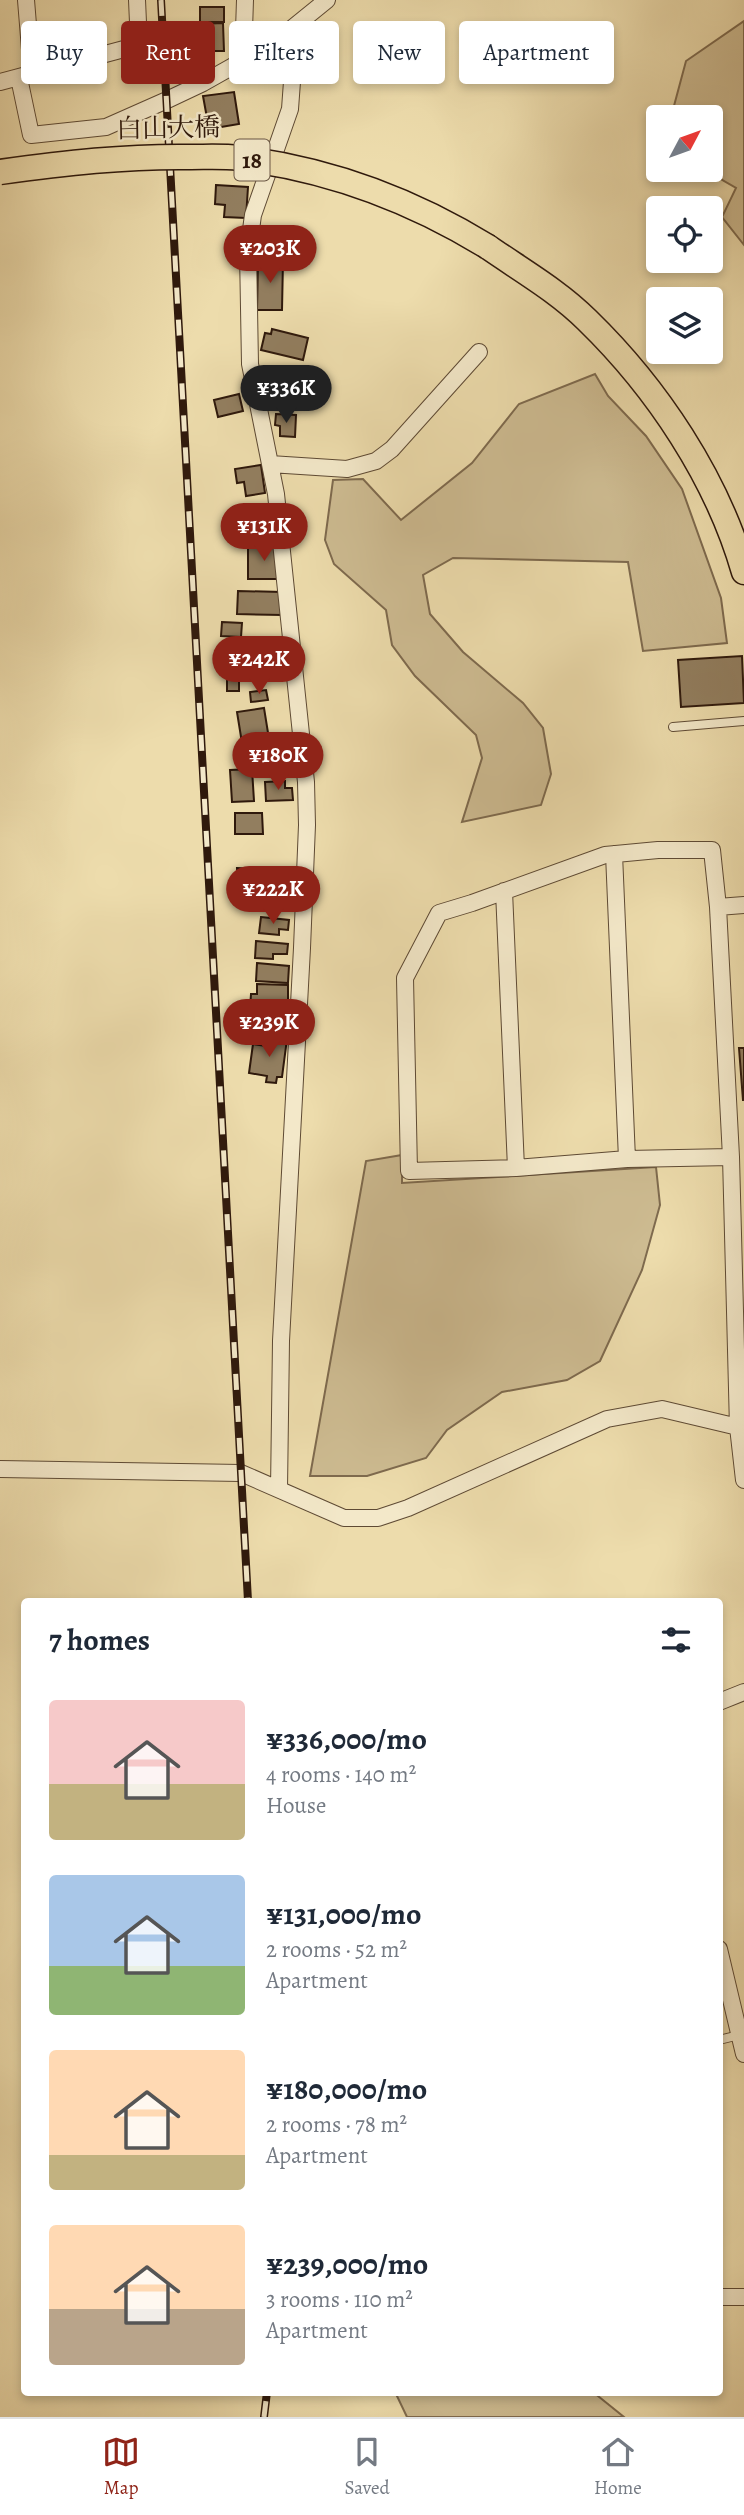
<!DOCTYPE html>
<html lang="en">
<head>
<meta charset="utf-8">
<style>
  :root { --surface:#fff; --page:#f6f6f7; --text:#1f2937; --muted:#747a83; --line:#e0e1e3; --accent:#8f2418 }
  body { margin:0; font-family:Alegreya,"Noto Serif JP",serif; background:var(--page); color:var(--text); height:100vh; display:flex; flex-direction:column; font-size:26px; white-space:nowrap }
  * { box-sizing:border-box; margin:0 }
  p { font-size:23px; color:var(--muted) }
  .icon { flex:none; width:38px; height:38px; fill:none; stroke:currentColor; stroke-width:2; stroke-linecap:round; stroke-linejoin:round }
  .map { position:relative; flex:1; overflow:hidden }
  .side { position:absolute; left:21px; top:1598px; width:702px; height:798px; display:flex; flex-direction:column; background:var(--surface); border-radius:7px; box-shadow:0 4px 10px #0003 }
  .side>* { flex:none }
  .top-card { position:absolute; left:21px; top:21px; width:704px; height:63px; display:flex; gap:14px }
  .needle { width:46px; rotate:49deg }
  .tools { position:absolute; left:646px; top:105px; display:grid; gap:14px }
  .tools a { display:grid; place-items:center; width:77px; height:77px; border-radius:7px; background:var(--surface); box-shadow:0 4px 10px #0003; font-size:35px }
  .price { position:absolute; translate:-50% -60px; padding:0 16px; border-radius:24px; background:var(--accent); color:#fff; font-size:23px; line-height:46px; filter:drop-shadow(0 2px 4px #0008) }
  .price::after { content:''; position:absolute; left:50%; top:42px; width:21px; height:16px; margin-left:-10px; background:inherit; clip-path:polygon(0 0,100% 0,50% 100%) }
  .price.current { background:#222; color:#fff }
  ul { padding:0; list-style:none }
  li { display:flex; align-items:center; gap:21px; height:175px; padding:0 28px }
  li span { display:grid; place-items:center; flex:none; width:196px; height:140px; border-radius:7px; color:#555 }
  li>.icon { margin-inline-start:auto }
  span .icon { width:84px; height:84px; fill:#fffc; stroke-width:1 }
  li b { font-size:30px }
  h2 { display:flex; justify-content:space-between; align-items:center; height:84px; padding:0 28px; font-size:30px }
  .chip { padding:0 24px; border-radius:7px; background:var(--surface); box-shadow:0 4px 10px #0003; font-size:24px; line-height:63px }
  .chip.current { background:var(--accent); color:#fff }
  .dock { display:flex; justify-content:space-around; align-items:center; height:98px; border-top:2px solid var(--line); background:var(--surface); font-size:19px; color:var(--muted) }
  .dock a { display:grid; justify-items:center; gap:4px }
  .dock .current { color:var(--accent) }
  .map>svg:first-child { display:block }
</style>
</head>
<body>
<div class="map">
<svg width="744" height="2417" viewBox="0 0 744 2417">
  <rect width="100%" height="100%" fill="#eddcac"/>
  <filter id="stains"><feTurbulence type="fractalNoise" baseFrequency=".00286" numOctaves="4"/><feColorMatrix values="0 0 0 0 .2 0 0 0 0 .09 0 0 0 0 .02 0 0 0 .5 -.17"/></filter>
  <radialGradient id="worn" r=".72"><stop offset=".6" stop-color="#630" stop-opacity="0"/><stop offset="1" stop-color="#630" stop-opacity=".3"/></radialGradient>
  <!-- green -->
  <path fill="#cdbb91" stroke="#7e6a4e" stroke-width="2" d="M 744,21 L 744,245 L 722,217 L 736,188 L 705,170 L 710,170 L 710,117 L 671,117 L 686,61 Z
    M 595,374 L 608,396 L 646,436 L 682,489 L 721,598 L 727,643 L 643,651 L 628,562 L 453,558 L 423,575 L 430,614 L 463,652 L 523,703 L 543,728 L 551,774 L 541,805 L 462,822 L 482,758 L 476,735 L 415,676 L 392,645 L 386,610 L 334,564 L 325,540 L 333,480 L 363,479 L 401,520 L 472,463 L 519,404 Z
    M 402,1155 L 402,1183 L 656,1167 L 660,1205 L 642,1270 L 600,1361 L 567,1380 L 502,1392 L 447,1430 L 426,1458 L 367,1476 L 310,1476 L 366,1161 Z
    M 406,2392 L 593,2392 L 624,2417 L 407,2417 L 396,2394 Z"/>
  <!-- building -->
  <path fill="#927e5f" stroke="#2f190c" stroke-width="2" d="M 200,7 L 224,7 L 224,22 L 200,22 Z
    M 223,23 L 224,51 L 200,51 L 200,24 Z
    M 234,92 L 239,124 L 209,129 L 203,96 Z
    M 216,185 L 248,187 L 246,218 L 224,217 L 225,205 L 215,204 Z
    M 258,260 L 283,260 L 282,310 L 257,310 Z
    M 272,329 L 308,338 L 303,360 L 261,350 L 265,333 L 271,334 Z
    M 239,394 L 243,411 L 218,417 L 214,400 Z
    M 276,414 L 296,415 L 295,437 L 280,436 L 280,426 L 275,425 Z
    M 261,465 L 265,493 L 246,496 L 244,482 L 237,483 L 235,469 Z
    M 265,504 L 268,531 L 236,534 L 233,507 Z
    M 279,547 L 279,579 L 248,579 L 248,548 Z
    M 238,591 L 282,592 L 282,615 L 237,614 Z
    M 222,622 L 242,623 L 241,637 L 221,636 Z
    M 742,656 L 744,703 L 681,707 L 678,660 Z
    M 227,676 L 239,676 L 239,691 L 227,691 Z
    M 266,690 L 268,700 L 251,702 L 250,692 Z
    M 264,708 L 269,739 L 242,743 L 237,712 Z
    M 284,757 L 284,764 L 292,764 L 292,776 L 265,777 L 265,758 Z
    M 252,769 L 254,801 L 232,802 L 230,770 Z
    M 285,781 L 285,788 L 292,788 L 293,800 L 266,801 L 265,782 Z
    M 235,813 L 262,813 L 263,834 L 235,834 Z
    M 237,868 L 258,869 L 255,896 L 238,895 Z
    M 261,917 L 289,920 L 288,930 L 279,929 L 279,935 L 259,933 Z
    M 256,941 L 288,944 L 287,954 L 273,954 L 273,959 L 255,958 Z
    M 257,963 L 289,966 L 288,983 L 256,981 Z
    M 257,984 L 288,985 L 288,1010 L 250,1009 L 251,994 L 257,994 Z
    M 244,1018 L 256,1019 L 256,1030 L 244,1029 Z
    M 268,1037 L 287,1039 L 282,1077 L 277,1077 L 276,1083 L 266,1082 L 267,1076 L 249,1073 L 253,1044 L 267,1046 Z
    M 739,1048 L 744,1048 L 744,1100 L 743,1100 Z"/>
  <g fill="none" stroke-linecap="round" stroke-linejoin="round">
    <!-- service casing -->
    <g stroke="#5e4a34" stroke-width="10">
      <path id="service" d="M 673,727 L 744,721
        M 719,2040 L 739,2035"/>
    </g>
    <!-- minor casing -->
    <g stroke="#5e4a34" stroke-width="18">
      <path id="minor" d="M 26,0 L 32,74
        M 243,60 L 245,0
        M 19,78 L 31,135 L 106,127 L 167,100 L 203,83 L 274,43 L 327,0
        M 0,82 L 139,45 L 137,0
        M 270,464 L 347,469 L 376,461 L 392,449 L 479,352
        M 658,850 L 712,850 L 718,907 L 731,1157 L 627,1159 L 516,1168 L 409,1171 L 405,978 L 439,913 L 472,903 L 605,855 Z
        M 614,854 L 627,1159
        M 504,891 L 516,1168
        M 718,907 L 744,905
        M 731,1157 L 738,1427 L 744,1480
        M 0,1469 L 241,1473 L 344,1518 L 378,1518 L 408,1508 L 607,1419 L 662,1409 L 738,1427
        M 279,1489 L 281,1341 L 302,948 L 307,825 L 306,782 L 276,494 L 250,364 L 248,252 L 253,215 L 290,109 L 293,68 L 291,31
        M 719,1702 L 744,1692
        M 719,1949 L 744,2054
        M 719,2297 L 744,2297"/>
    </g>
    <!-- primary casing -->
    <g stroke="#2f190c" stroke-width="27">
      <path id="primary" d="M 488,247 C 521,270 558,291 587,320 C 657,388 717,478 744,572"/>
    </g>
    <!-- service -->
    <use href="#service" stroke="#f3e8c9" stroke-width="8"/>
    <!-- minor -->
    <use href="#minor" stroke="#f3e8c9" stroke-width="16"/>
    <!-- primary -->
    <use href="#primary" stroke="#eddcac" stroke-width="24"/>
    <!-- rail casing -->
    <g stroke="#2f190c" stroke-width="8">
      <path id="rail" d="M 161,0 L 248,1601
        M 264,2417 L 267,2392"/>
    </g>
    <!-- rail -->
    <use href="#rail" stroke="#f3e8c9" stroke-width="5" stroke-dasharray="16" stroke-linecap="butt"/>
    <!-- primary-bridge casing -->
    <g stroke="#2f190c" stroke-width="27" stroke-linecap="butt">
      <path id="primary-bridge" d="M 0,172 C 64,163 126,156 191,157 C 207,157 223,156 239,158 C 328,169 412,200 488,247"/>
    </g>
    <!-- primary-bridge -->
    <use href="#primary-bridge" stroke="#eddcac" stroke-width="24"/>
  </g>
  <g text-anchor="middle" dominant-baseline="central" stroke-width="5" stroke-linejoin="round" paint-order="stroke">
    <!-- shield labels -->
    <rect fill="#f3e8c9" stroke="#6a5745" stroke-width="2" x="234.5" y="139.5" width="35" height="41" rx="5"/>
    <g font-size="24" font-weight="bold" fill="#2f190c">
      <text x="252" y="160">18</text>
    </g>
    <!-- street labels -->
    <g font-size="26" fill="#2f190c" stroke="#f3e8c9">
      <text transform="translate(168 128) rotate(-1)">白山大橋</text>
    </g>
  </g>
  <rect width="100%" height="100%" filter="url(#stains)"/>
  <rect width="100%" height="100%" fill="url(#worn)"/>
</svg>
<div class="tools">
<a><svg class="needle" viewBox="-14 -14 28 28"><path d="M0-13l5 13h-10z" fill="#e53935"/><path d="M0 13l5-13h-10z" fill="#747a83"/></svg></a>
<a><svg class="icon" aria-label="locate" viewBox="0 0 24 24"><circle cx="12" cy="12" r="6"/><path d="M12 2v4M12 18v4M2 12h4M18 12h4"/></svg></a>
<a><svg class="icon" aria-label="layers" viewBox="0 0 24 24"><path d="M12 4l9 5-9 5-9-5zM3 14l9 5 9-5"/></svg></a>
</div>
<b class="price" style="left:270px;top:285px">¥203K</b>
<b class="price current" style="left:286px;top:425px">¥336K</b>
<b class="price" style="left:264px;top:563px">¥131K</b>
<b class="price" style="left:259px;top:696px">¥242K</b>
<b class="price" style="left:278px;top:792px">¥180K</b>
<b class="price" style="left:273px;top:926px">¥222K</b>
<b class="price" style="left:269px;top:1059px">¥239K</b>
<div class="top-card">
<a class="chip">Buy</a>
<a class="chip current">Rent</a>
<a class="chip">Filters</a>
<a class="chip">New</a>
<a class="chip">Apartment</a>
</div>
<section class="side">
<h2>7 homes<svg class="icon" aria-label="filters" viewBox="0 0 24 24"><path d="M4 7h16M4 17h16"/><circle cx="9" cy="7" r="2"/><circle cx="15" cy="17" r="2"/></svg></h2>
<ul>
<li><span style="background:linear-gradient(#f6c9c9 60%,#c2b280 0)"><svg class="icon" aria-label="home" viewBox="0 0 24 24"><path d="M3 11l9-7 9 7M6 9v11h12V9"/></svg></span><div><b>¥336,000/mo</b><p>4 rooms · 140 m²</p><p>House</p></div></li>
<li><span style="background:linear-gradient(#a9c7e8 65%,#8fb573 0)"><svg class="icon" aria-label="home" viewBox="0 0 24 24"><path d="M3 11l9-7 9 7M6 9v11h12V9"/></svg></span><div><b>¥131,000/mo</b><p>2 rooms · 52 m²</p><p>Apartment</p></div></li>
<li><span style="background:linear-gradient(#ffd9b3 75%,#c2b280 0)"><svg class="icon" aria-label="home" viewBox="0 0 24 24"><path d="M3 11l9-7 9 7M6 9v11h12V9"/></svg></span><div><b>¥180,000/mo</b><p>2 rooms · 78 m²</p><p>Apartment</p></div></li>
<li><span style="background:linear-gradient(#ffd9b3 60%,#b9a48a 0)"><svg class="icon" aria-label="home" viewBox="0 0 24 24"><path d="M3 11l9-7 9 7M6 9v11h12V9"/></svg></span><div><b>¥239,000/mo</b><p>3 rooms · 110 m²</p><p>Apartment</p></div></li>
</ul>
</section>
</div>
<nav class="dock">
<a class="current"><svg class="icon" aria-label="map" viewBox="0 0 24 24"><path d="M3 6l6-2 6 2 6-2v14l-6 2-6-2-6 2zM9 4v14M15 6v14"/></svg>Map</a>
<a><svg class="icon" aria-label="saved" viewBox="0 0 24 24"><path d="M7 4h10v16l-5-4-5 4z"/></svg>Saved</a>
<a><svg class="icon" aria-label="home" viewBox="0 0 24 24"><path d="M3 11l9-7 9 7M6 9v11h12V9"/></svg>Home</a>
</nav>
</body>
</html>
